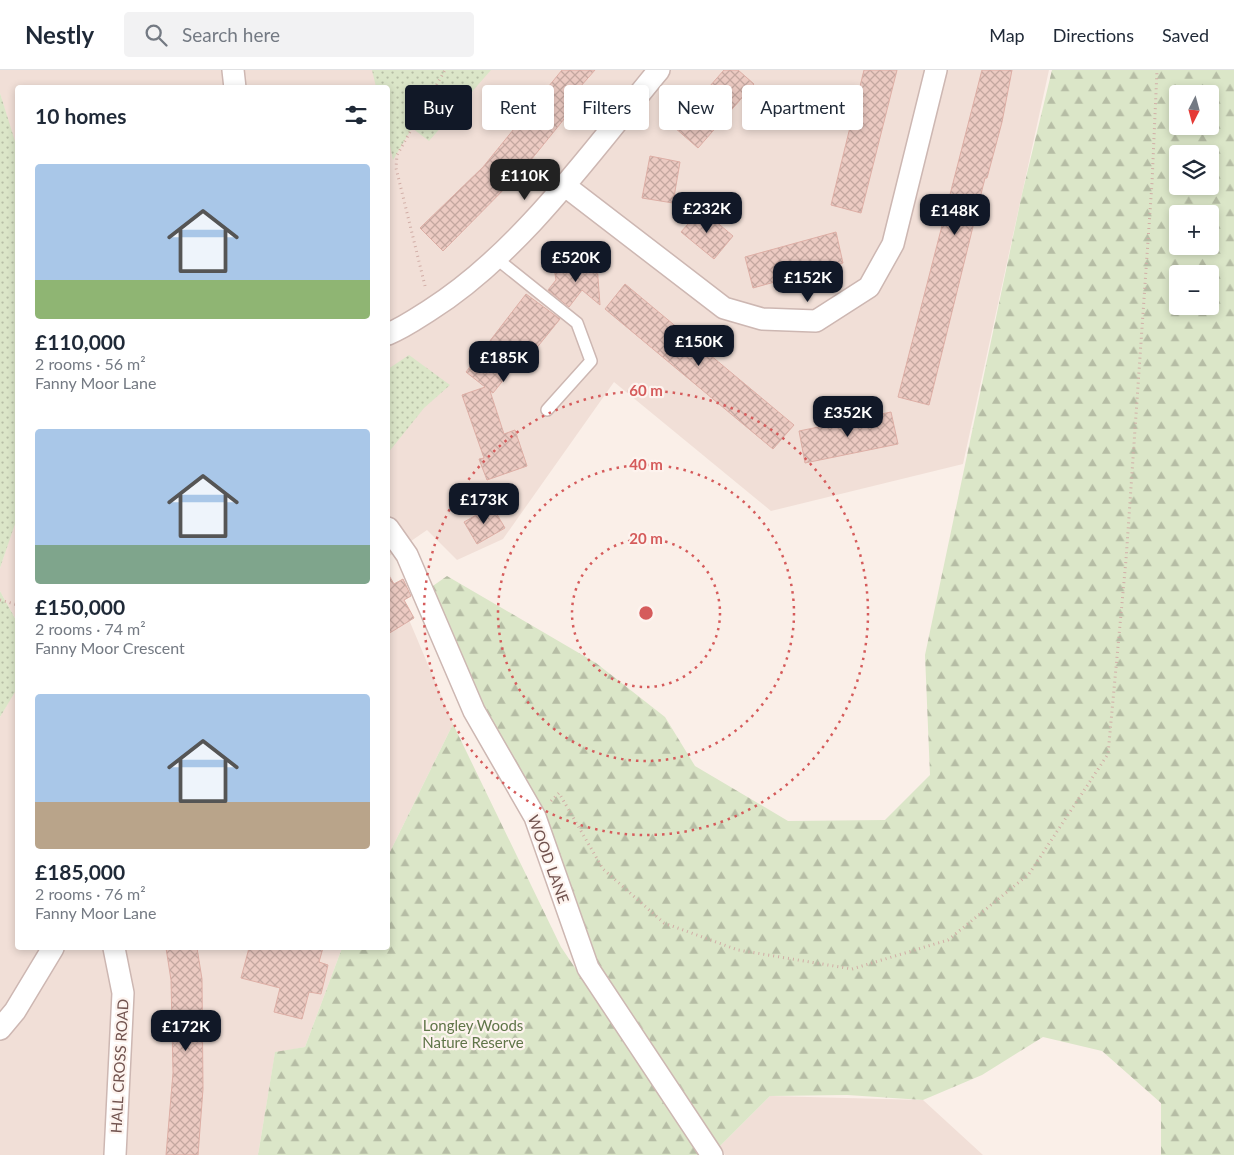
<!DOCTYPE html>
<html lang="en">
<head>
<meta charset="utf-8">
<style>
  :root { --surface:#fff; --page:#f2f2f3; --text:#1f2937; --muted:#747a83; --line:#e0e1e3; --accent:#111827 }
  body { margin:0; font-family:Lato,sans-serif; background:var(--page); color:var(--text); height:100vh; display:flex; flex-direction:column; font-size:19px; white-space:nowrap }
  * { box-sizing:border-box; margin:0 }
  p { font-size:16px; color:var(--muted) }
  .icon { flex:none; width:28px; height:28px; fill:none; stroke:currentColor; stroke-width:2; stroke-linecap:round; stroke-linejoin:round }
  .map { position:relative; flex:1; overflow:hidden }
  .sheet { position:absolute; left:15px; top:15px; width:375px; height:865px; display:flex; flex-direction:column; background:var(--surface); border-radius:5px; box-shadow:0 2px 8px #0003 }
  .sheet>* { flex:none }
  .hud { position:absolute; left:405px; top:15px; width:475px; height:45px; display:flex; gap:10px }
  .needle { width:32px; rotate:186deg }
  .buttons { position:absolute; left:1169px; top:15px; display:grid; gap:10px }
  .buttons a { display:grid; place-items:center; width:50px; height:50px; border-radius:5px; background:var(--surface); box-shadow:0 2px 8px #0003; font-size:25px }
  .price { position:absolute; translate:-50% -42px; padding:0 11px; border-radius:10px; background:var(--accent); color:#fff; font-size:16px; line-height:32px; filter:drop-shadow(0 1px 2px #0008) }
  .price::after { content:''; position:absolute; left:50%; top:30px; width:15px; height:11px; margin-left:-8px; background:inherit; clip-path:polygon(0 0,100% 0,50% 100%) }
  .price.on { background:#222; color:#fff }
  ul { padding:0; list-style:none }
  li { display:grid; align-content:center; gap:10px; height:265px; padding:0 20px }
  li span { display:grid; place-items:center; height:155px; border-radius:5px; color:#555 }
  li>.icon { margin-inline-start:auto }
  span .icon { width:90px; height:90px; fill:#fffc; stroke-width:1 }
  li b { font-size:21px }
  h2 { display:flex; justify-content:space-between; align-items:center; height:60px; padding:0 20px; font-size:21px }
  .pill { padding:0 18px; border-radius:5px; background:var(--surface); box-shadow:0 2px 8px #0003; font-size:18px; line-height:45px }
  .pill.on { background:var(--accent); color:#fff }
  header { display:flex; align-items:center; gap:30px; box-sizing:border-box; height:70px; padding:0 25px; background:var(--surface); border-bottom:1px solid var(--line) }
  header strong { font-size:24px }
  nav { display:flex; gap:28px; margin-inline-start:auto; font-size:18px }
  .search { width:350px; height:45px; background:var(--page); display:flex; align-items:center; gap:12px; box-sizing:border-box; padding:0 18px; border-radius:5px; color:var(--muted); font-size:19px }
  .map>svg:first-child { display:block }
</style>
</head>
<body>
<header>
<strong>Nestly</strong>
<div class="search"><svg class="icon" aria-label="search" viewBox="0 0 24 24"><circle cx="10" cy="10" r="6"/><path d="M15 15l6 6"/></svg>Search here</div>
<nav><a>Map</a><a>Directions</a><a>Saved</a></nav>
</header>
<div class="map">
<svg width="1234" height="1085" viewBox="0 0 1234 1085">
  <defs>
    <pattern id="grass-dots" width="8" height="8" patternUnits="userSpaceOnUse" patternTransform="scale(1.25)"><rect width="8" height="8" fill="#dbe6c8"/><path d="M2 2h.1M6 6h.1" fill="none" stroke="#b6bda5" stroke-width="1.8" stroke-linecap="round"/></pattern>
    <pattern id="forest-firs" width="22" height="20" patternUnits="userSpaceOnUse" patternTransform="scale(1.25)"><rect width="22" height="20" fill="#dbe6c8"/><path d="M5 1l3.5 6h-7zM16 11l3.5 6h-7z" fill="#b6bda5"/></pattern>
    <pattern id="building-cross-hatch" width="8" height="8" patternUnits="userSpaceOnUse" patternTransform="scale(1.25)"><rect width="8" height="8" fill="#eccac2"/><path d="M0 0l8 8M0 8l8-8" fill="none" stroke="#c4a7a0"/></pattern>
  </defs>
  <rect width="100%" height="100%" fill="#faefe8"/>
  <!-- residential -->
  <path fill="#f1dfd7" d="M 0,0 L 1049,0 L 963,394 L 771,441 L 614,312 L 503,469 L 457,490 L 427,460 L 388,487 L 388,18 L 18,18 L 17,81 L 0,23 Z
    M 17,445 L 17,552 L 0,521 L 0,498 Z
    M 388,500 L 453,654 L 388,786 Z
    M 17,617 L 18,878 L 342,878 L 305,977 L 275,983 L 258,1085 L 0,1085 L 0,647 Z
    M 770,1026 L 923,1030 L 983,1085 L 725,1085 L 719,1077 Z"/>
  <!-- grass -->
  <path fill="url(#grass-dots)" d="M 372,0 L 491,0 L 429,71 L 412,58 L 393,90 L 388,66 L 388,18 L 376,17 Z
    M 0,23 L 18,81 L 18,445 L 0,498 Z
    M 409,285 L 450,315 L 424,338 L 388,383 L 388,299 Z
    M 0,521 L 17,552 L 18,617 L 0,647 Z"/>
  <!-- forest -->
  <path fill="url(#forest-firs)" fill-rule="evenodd" d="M 1052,0 L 1234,0 L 1234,1085 L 1161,1085 L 1161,1033 L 1102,981 L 1043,967 L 982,1005 L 923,1030 L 847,1025 L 770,1026 L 719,1077 L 588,880 L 420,525 L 447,506 L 596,593 L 665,647 L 695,696 L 788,751 L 885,750 L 930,705 L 925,585 L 1022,124 ZM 1178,24 L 1210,24 L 1210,56 L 1178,56 ZM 1178,84 L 1210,84 L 1210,116 L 1178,116 ZM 1178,144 L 1210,144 L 1210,176 L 1178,176 ZM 1178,204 L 1210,204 L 1210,236 L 1178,236 Z
    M 453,654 L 561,877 L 701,1085 L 258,1085 L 275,982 L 305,977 L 342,878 L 388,878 L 388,786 Z"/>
  <!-- building -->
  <path fill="url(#building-cross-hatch)" stroke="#ddaea5" d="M 562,0 L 595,0 L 566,33 L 573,38 L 522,101 L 443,181 L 420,158 L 483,97 Z
    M 724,0 L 738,0 L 754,14 L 698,78 L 674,57 Z
    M 864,0 L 897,0 L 861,143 L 831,135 Z
    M 982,0 L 1012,0 L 1002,52 L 987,108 L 985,108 L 929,335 L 898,327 Z
    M 650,86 L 680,92 L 673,133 L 642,128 Z
    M 701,139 L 733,166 L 714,189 L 681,162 Z
    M 836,162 L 843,193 L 753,218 L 745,187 Z
    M 597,194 L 600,235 L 582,220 L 569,237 L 548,220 L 556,210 L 554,198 Z
    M 625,214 L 794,355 L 773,379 L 605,239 Z
    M 526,224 L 560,249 L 522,296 L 517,293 L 493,323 L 490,321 L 504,364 L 515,360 L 527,396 L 487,410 L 479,389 L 484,388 L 462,325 L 485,317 L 466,302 Z
    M 891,342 L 898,374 L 805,393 L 799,361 Z
    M 492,436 L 505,458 L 477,474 L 464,452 Z
    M 388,504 L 394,514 L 403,509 L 411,526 L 404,530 L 414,548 L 388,564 Z
    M 166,878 L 197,878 L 202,909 L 203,1019 L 198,1085 L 166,1085 L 173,1003 L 171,910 Z
    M 249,878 L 323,878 L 319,892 L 328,895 L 321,924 L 309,922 L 302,949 L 274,942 L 280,918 L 241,908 Z"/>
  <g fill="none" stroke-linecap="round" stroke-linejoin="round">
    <!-- lane casing -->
    <g stroke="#cdb7b2" stroke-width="14">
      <path id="lane" d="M 497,189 L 577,253 L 591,291 L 547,340"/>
    </g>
    <!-- street casing -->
    <g stroke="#cdb7b2" stroke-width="24">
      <path id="street" d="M 233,0 L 235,18
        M 564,115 L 724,238 L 762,249 L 816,251 L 869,217 L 893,174 L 936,0
        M 388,264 C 403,258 416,249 430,240 C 520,183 591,82 659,0
        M 388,458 L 407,485 L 474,641 L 535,747 L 588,898 L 712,1085
        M 114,878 L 123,923 L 115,1085
        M 0,959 L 15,941 L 53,878"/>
    </g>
    <!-- path -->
    <path stroke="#d1ada6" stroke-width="3" stroke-dasharray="1 4" stroke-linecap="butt" d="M 425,216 L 396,98 L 397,85 L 445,0
      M 0,530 L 18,535
      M 551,731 L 559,723 L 603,799 L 664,853 L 738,880 L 852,899 L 948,870 L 1029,804 L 1108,684 L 1126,490 L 1152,113 L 1157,0"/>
    <!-- lane -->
    <use href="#lane" stroke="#fff" stroke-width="11"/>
    <!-- street -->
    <use href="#street" stroke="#fff" stroke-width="21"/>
  </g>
  <!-- distance rings -->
  <g fill="none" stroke="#d55b5b" stroke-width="2.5" stroke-dasharray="2.5 5">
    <circle cx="646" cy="543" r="74"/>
    <circle cx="646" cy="543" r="148"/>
    <circle cx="646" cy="543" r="222"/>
  </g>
  <g text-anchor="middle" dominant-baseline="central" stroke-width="4.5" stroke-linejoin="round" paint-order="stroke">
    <!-- street labels -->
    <g font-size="15" fill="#71534f" stroke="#fdf3ee">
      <text transform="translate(549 789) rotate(70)">WOOD LANE</text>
      <text transform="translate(119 996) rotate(-87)">HALL CROSS ROAD</text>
    </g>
    <!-- park labels -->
    <g font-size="15" fill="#5f7548" stroke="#fdf3ee">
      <text x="473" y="955">Longley Woods<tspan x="473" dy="17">Nature Reserve</tspan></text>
    </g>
  </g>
  <circle cx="646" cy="543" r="8" fill="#d55b5b" stroke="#fdf3ee" stroke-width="2.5"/>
  <g font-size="15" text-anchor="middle" font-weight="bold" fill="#d55b5b" stroke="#fdf3ee" stroke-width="4.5" stroke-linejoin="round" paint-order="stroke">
    <text x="646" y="326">60 m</text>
    <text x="646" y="400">40 m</text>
    <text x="646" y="474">20 m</text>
  </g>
</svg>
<div class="buttons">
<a><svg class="needle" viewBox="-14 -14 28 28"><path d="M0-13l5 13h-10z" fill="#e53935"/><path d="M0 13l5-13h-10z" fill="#747a83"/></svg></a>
<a><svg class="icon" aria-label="layers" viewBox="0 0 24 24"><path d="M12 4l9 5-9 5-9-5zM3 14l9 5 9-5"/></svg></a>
<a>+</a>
<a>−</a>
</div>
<b class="price on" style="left:525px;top:131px">£110K</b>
<b class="price" style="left:707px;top:164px">£232K</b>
<b class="price" style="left:955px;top:166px">£148K</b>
<b class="price" style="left:576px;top:213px">£520K</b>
<b class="price" style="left:808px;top:233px">£152K</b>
<b class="price" style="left:699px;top:297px">£150K</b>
<b class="price" style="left:504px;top:313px">£185K</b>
<b class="price" style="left:848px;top:368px">£352K</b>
<b class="price" style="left:484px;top:455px">£173K</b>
<b class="price" style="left:186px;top:982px">£172K</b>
<div class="hud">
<a class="pill on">Buy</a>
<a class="pill">Rent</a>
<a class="pill">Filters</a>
<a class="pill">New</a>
<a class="pill">Apartment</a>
</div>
<section class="sheet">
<h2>10 homes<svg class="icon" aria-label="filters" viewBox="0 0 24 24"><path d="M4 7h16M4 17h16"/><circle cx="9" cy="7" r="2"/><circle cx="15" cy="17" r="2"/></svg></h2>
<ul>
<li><span style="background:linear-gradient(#a9c7e8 75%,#8fb573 0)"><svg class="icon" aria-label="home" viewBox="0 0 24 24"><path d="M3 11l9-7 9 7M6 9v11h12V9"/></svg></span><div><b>£110,000</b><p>2 rooms · 56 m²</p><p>Fanny Moor Lane</p></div></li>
<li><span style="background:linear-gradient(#a9c7e8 75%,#7fa58c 0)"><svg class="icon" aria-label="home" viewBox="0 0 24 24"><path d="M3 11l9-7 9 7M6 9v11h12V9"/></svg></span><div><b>£150,000</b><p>2 rooms · 74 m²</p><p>Fanny Moor Crescent</p></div></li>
<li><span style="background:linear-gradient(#a9c7e8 70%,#b9a48a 0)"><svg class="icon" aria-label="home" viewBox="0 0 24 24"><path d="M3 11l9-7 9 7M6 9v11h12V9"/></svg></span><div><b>£185,000</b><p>2 rooms · 76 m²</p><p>Fanny Moor Lane</p></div></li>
</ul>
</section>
</div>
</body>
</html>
